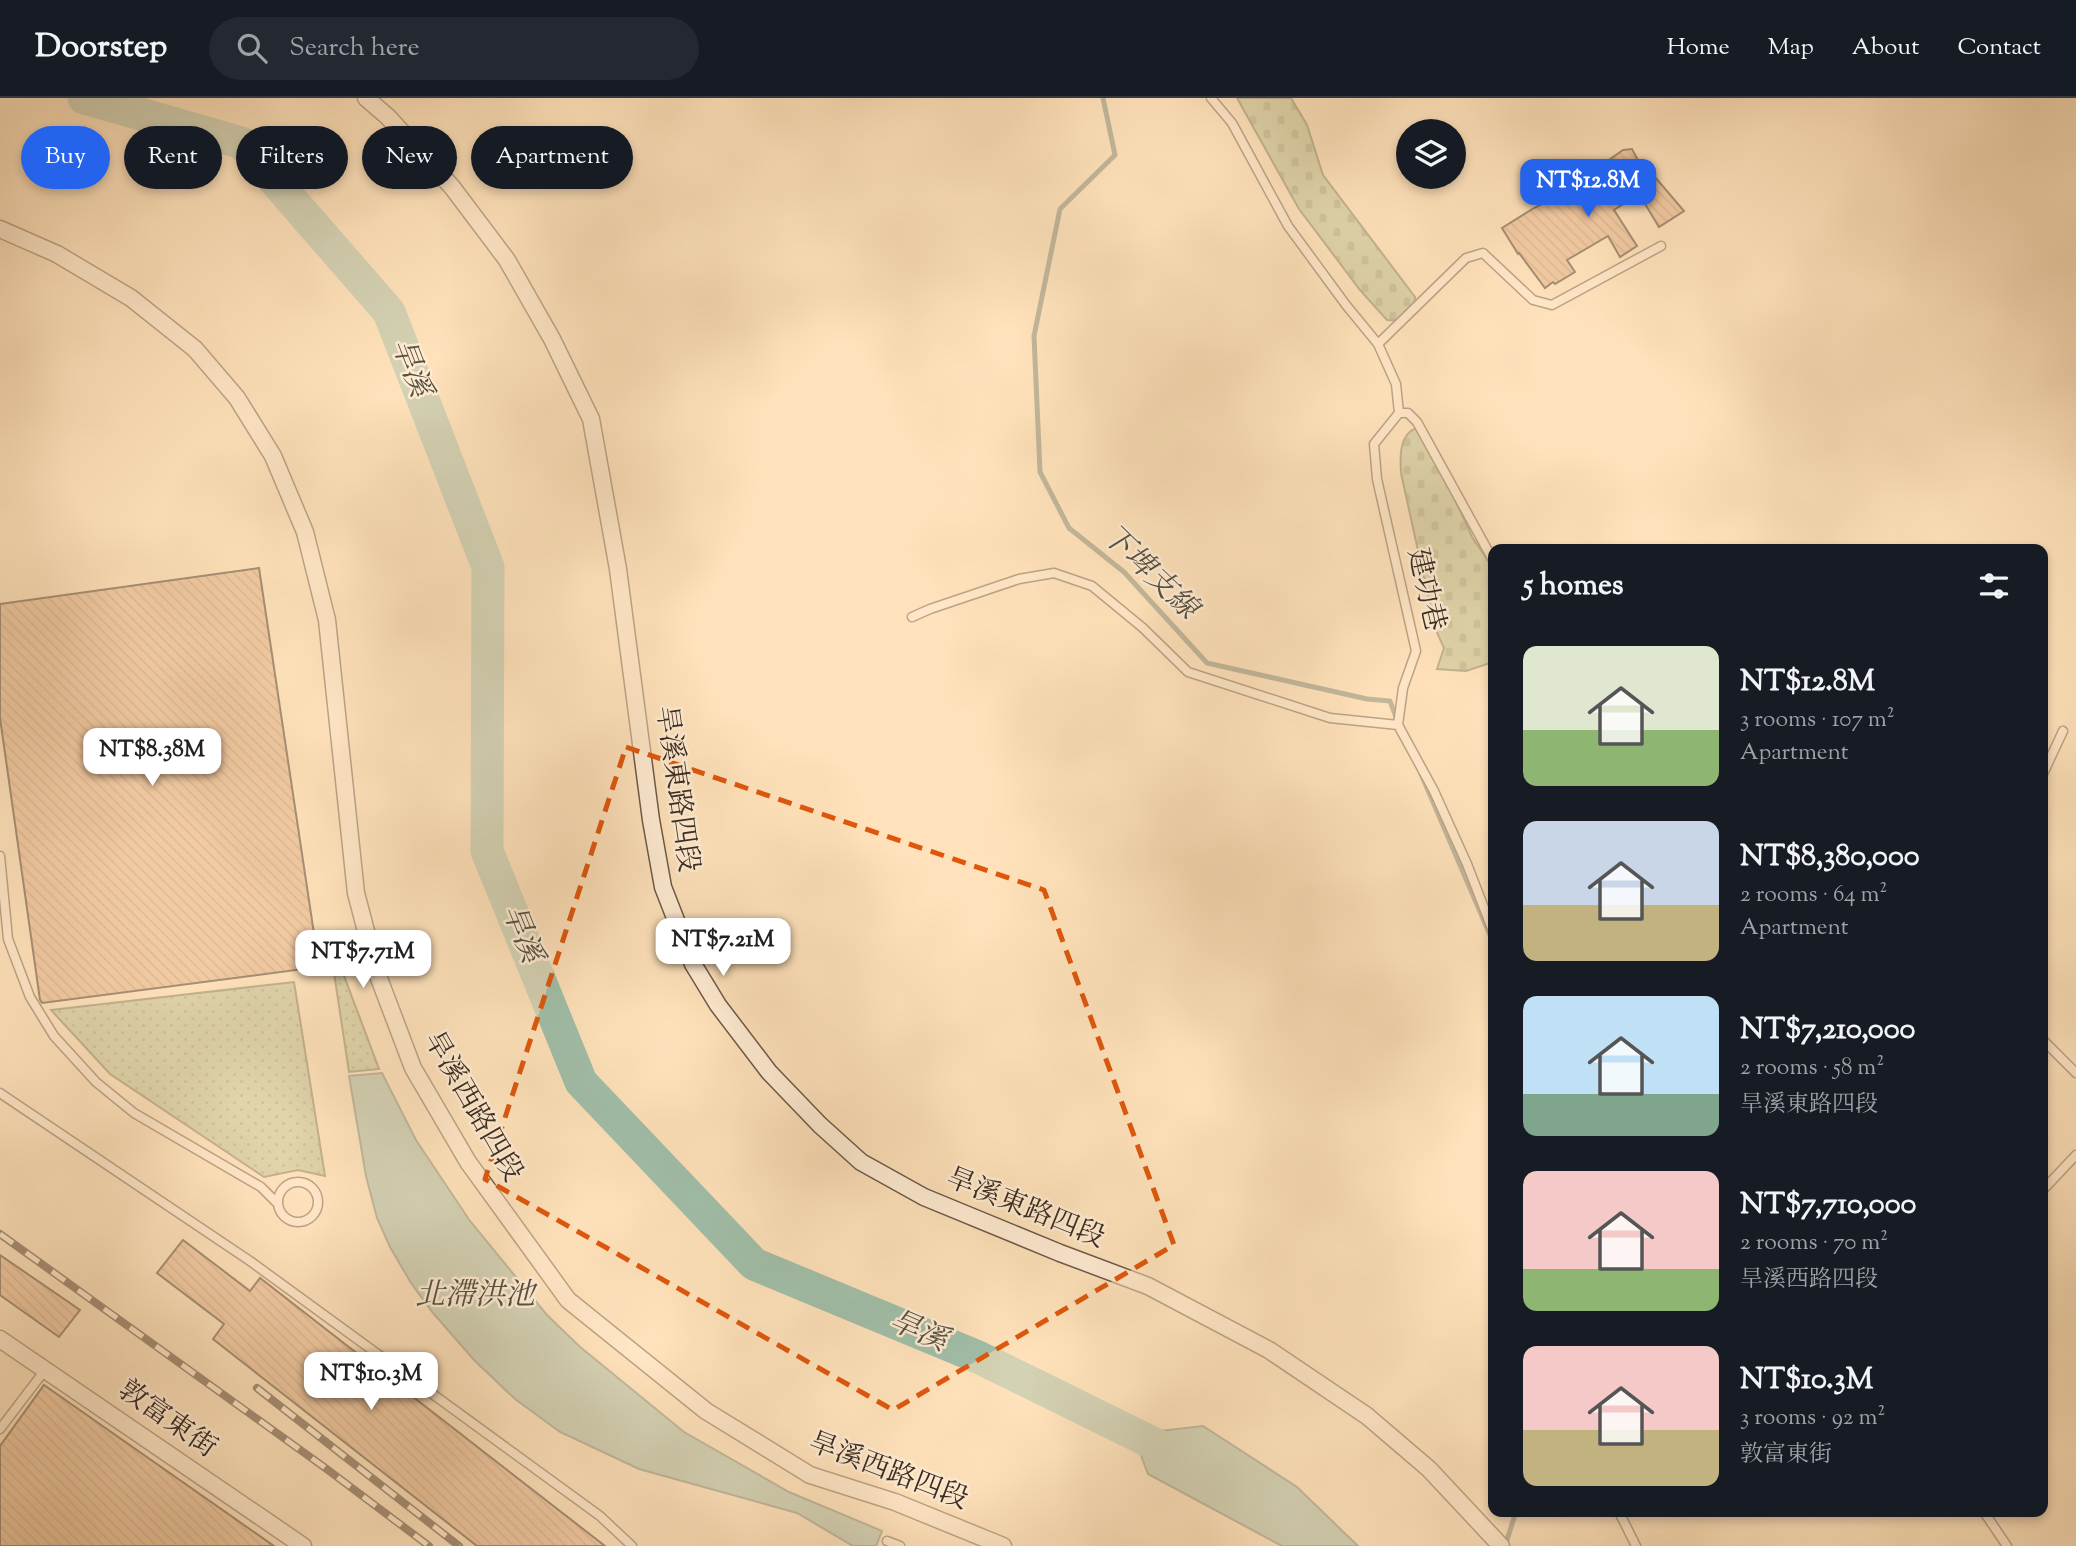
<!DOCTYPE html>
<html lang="en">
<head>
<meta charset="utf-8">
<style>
  :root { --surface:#171b24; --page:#242831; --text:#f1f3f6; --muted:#9ea1a6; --line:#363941; --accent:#2563eb }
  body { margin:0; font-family:"Sorts Mill Goudy","Noto Serif TC",serif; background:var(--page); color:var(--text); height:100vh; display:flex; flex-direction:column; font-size:26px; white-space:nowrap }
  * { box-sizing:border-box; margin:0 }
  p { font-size:23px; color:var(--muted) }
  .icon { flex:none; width:38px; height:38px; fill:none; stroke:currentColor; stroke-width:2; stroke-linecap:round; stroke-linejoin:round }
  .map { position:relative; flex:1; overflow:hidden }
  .drawer { position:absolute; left:1488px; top:446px; width:560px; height:973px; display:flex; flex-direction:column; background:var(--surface); border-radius:14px; box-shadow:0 4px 10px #0003 }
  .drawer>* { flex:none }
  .guide { position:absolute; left:21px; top:28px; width:665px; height:63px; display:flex; gap:14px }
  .fabs { position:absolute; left:1396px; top:21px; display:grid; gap:14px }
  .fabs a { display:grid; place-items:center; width:70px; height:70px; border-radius:50%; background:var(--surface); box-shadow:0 4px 10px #0003; font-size:35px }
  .price { position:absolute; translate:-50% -60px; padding:0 16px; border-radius:14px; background:#fff; color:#222; font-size:23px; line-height:46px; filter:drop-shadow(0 2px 4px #0008) }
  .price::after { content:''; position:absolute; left:50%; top:42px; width:21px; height:16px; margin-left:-10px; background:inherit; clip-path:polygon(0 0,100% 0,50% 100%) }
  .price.active { background:var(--accent); color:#fff }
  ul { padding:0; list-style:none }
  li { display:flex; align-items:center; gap:21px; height:175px; padding:0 35px }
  li span { display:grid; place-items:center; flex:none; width:196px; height:140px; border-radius:14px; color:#555 }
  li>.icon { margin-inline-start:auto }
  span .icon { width:84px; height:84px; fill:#fffc; stroke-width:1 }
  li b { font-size:30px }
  h2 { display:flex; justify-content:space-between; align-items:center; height:84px; padding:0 35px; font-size:30px }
  .chip { padding:0 24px; border-radius:32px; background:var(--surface); box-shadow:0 4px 10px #0003; font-size:24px; line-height:63px }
  .chip.active { background:var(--accent); color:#fff }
  header { display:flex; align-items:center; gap:42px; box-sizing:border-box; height:98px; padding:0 35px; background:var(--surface); border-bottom:2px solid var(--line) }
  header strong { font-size:33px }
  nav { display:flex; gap:38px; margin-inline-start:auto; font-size:24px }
  .search { width:490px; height:63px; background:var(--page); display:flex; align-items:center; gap:18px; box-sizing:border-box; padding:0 24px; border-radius:38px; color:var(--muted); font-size:26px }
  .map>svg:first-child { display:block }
</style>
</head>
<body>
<header>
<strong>Doorstep</strong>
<div class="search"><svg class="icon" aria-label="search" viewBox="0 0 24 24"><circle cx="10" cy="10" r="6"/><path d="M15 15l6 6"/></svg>Search here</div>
<nav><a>Home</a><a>Map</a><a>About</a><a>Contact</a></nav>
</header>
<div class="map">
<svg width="2076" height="1448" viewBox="0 0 2076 1448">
  <defs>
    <pattern id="grass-dots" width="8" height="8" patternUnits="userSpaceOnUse" patternTransform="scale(1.75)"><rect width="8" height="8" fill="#bbc494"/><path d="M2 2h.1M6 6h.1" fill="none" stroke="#999f78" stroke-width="1.8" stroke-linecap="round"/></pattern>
    <pattern id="cemetery-stones" width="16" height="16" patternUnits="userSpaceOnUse" patternTransform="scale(1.75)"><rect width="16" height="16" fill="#bbc494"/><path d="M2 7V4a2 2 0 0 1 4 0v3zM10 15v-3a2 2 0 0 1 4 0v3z" fill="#999f78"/></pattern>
    <pattern id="building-back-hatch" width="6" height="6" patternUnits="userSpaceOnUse" patternTransform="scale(1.75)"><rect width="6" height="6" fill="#e5b085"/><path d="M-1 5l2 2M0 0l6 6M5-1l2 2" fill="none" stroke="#bb8f6c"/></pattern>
  </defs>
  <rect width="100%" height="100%" fill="#ffe2bb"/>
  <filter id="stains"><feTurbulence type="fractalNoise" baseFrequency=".00286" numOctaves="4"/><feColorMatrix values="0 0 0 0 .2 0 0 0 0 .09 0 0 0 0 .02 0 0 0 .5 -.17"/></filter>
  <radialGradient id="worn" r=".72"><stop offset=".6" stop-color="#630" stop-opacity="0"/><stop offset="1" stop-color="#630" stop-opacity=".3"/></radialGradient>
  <!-- grass -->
  <path fill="url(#grass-dots)" stroke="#7c785a" stroke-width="2" d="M 340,867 L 379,971 L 349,974 L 333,868 Z
    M 294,884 L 325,1078 L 298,1072 L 264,1079 L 110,976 L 51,912 Z"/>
  <!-- cemetery -->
  <path fill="url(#cemetery-stones)" stroke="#7c785a" stroke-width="2" d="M 1237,0 L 1291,0 L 1307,27 L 1323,77 L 1415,199 L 1414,208 L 1400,223 L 1387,222 L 1360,192 L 1299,111 Z
    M 1416,330 L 1441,370 L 1472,439 L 1493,470 L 1493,564 L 1466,573 L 1437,571 L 1444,550 L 1435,530 L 1401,375 C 1400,359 1399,337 1416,330 Z"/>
  <!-- water -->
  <path fill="#a1bfaa" stroke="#798473" stroke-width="2" d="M 382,975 L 416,1042 L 470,1123 L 547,1217 L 579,1248 L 684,1334 L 789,1394 L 882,1433 L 876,1448 L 853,1448 L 797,1415 L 639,1371 L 560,1334 L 515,1301 L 475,1263 L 433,1215 L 411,1185 L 390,1149 L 377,1120 L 366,1078 L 349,978 Z
    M 1203,1328 L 1297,1389 L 1358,1448 L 1282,1448 L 1148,1376 L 1133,1336 Z"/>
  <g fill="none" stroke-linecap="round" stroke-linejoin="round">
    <!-- stream -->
    <path stroke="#798473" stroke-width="5" d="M 1103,0 L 1115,57 L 1060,111 L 1034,238 L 1040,374 L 1069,430 L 1124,474 L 1207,565 L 1367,601 L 1390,603 L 1397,622
      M 1421,676 L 1493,844
      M 1493,960 L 1493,980
      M 1505,1448 L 1516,1414"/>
    <!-- river -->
    <path stroke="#a1bfaa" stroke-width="33" d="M 84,0 L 242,45 L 389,214 L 488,469 L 487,753 L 581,984 L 754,1166 L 978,1259 L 1175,1356"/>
  </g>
  <!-- building -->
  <path fill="url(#building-back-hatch)" stroke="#3c2b20" stroke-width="2" d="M 1632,51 L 1641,68 L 1644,66 L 1684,113 L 1659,129 L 1639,96 L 1614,112 L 1637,148 L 1620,159 L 1608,138 L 1567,162 L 1575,174 L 1555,186 L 1553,184 L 1545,190 L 1519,155 L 1518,156 L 1502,130 L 1534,110 L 1576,88 L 1585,104 L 1610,88 L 1599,69 L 1623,52 Z
    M 259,470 L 319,869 L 42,905 L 40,902 L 0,620 L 0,506 Z
    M 183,1142 L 250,1193 L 260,1180 L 605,1448 L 477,1448 L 213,1241 L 224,1226 L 157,1175 Z
    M 0,1157 L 80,1212 L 59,1239 L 0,1197 Z
    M 44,1287 L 274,1448 L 0,1448 L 0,1348 Z"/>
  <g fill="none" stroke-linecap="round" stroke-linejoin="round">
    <!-- service casing -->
    <g stroke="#6d5947" stroke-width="11">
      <path id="service" d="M 1211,0 L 1232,25 L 1288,128 L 1346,207 L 1378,246 L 1396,286 L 1399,315 L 1374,346 L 1377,381 L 1416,553 L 1403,590 L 1398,627 L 1434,693 L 1467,766 L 1493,833
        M 1378,246 L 1466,160 L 1483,155 L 1533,202 L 1552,207 L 1661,148
        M 1399,315 L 1408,315 L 1417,324 L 1493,462
        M 912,519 L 930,511 L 1019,481 L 1054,475 L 1092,488 L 1143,530 L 1188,574 L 1330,620 L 1398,627
        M 2042,678 L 2063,633
        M 0,758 L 8,841 L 30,899 L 54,938 L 96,984 L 134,1015 L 261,1089 L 278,1106
        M 2042,941 L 2076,975
        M 0,995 L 250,1163 L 600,1418 L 632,1448
        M278 1104a20 20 0 1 1 40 0a20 20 0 1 1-40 0Z
        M 2042,1093 L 2076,1057
        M 0,1331 L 45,1272
        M 1619,1414 L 1636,1448
        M 1984,1414 L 2007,1448
        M 887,1443 L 900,1448"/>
    </g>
    <!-- minor casing -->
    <g stroke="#6d5947" stroke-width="19">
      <path id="minor" d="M 366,0 L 388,19 L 452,89 L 507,162 L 552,241 L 591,321 L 618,471 L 651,722 L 663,789 L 693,866 L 718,907 L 769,974 L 820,1027 L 861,1064 L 924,1099 L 1060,1155 L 1148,1188 L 1269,1252 L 1367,1318 L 1429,1371 L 1501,1448
        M 0,131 L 57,156 L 131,200 L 195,251 L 237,300 L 273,358 L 305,434 L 327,522 L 356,795 L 377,875 L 413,970 L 468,1064 L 568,1202 L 706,1313 L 810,1377 L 895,1404 L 1003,1448
        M 0,1241 L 303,1448"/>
    </g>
    <!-- service -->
    <use href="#service" stroke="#ffecd3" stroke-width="8"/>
    <!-- minor -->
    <use href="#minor" stroke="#ffecd3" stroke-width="16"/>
    <!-- rail casing -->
    <g stroke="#3c2b20" stroke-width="8">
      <path id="rail" d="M 0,1136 L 324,1369 L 429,1448
        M 257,1290 L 459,1448"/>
    </g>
    <!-- rail -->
    <use href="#rail" stroke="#ffecd3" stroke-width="5" stroke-dasharray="16" stroke-linecap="butt"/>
  </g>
  <!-- marked area -->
  <path d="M0 0H2076V1448H0ZM 626,649 L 1044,792 L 1174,1147 L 893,1312 L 485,1081 Z" fill="#ffe2bb" fill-opacity=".55" fill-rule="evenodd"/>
  <path fill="none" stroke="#df570d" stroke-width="5" stroke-dasharray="14 9" stroke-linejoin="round" d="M 626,649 L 1044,792 L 1174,1147 L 893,1312 L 485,1081 Z"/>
  <g text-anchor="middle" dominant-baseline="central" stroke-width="5" stroke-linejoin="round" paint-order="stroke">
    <!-- street labels -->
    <g font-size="28" fill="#3c2b20" stroke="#ffecd3">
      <text transform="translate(1425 492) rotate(77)">建功巷</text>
      <text transform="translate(676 691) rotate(82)">旱溪東路四段</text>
      <text transform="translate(472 1009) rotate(60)">旱溪西路四段</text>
      <text transform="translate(1025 1111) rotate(22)">旱溪東路四段</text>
      <text transform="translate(167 1322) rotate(35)">敦富東街</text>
      <text transform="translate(888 1374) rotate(21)">旱溪西路四段</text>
    </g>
    <!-- water labels -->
    <g font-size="30" font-style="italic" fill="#555042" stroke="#ffecd3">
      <text transform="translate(410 270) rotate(69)">旱溪</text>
      <text transform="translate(1149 475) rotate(44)">下埤支線</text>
      <text transform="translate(521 836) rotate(68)">旱溪</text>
      <text x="475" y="1198">北滯洪池</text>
      <text transform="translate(918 1234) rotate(23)">旱溪</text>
    </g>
  </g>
  <rect width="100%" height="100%" filter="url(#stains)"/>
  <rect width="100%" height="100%" fill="url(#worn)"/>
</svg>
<div class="fabs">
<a><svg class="icon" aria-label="layers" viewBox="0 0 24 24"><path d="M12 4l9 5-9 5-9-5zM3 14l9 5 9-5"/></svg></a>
</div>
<b class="price active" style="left:1588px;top:121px">NT$12.8M</b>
<b class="price" style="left:152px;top:690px">NT$8.38M</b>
<b class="price" style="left:723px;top:880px">NT$7.21M</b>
<b class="price" style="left:363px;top:892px">NT$7.71M</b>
<b class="price" style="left:371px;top:1314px">NT$10.3M</b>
<div class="guide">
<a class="chip active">Buy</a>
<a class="chip">Rent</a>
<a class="chip">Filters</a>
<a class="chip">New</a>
<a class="chip">Apartment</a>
</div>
<section class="drawer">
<h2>5 homes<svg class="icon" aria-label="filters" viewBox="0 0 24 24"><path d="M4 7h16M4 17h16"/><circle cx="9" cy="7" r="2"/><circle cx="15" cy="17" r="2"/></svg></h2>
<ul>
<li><span style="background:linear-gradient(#dfe7d0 60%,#8fb573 0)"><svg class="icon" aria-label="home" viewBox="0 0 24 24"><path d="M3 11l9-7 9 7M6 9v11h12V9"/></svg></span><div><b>NT$12.8M</b><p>3 rooms · 107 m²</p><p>Apartment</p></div></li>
<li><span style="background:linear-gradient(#c9d6e8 60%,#c2b280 0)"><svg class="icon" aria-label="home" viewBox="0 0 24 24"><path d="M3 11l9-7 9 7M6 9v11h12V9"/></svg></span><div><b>NT$8,380,000</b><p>2 rooms · 64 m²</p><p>Apartment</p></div></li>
<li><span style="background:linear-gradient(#bfe0f5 70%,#7fa58c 0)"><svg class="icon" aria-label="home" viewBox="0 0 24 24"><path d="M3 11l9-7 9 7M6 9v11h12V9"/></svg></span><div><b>NT$7,210,000</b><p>2 rooms · 58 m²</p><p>旱溪東路四段</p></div></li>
<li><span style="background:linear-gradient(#f6c9c9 70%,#8fb573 0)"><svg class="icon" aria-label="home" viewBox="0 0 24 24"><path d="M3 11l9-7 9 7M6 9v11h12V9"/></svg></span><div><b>NT$7,710,000</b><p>2 rooms · 70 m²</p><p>旱溪西路四段</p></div></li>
<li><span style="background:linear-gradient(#f6c9c9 60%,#c2b280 0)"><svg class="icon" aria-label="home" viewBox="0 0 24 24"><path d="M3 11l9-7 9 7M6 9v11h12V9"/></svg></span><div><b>NT$10.3M</b><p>3 rooms · 92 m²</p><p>敦富東街</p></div></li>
</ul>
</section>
</div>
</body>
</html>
